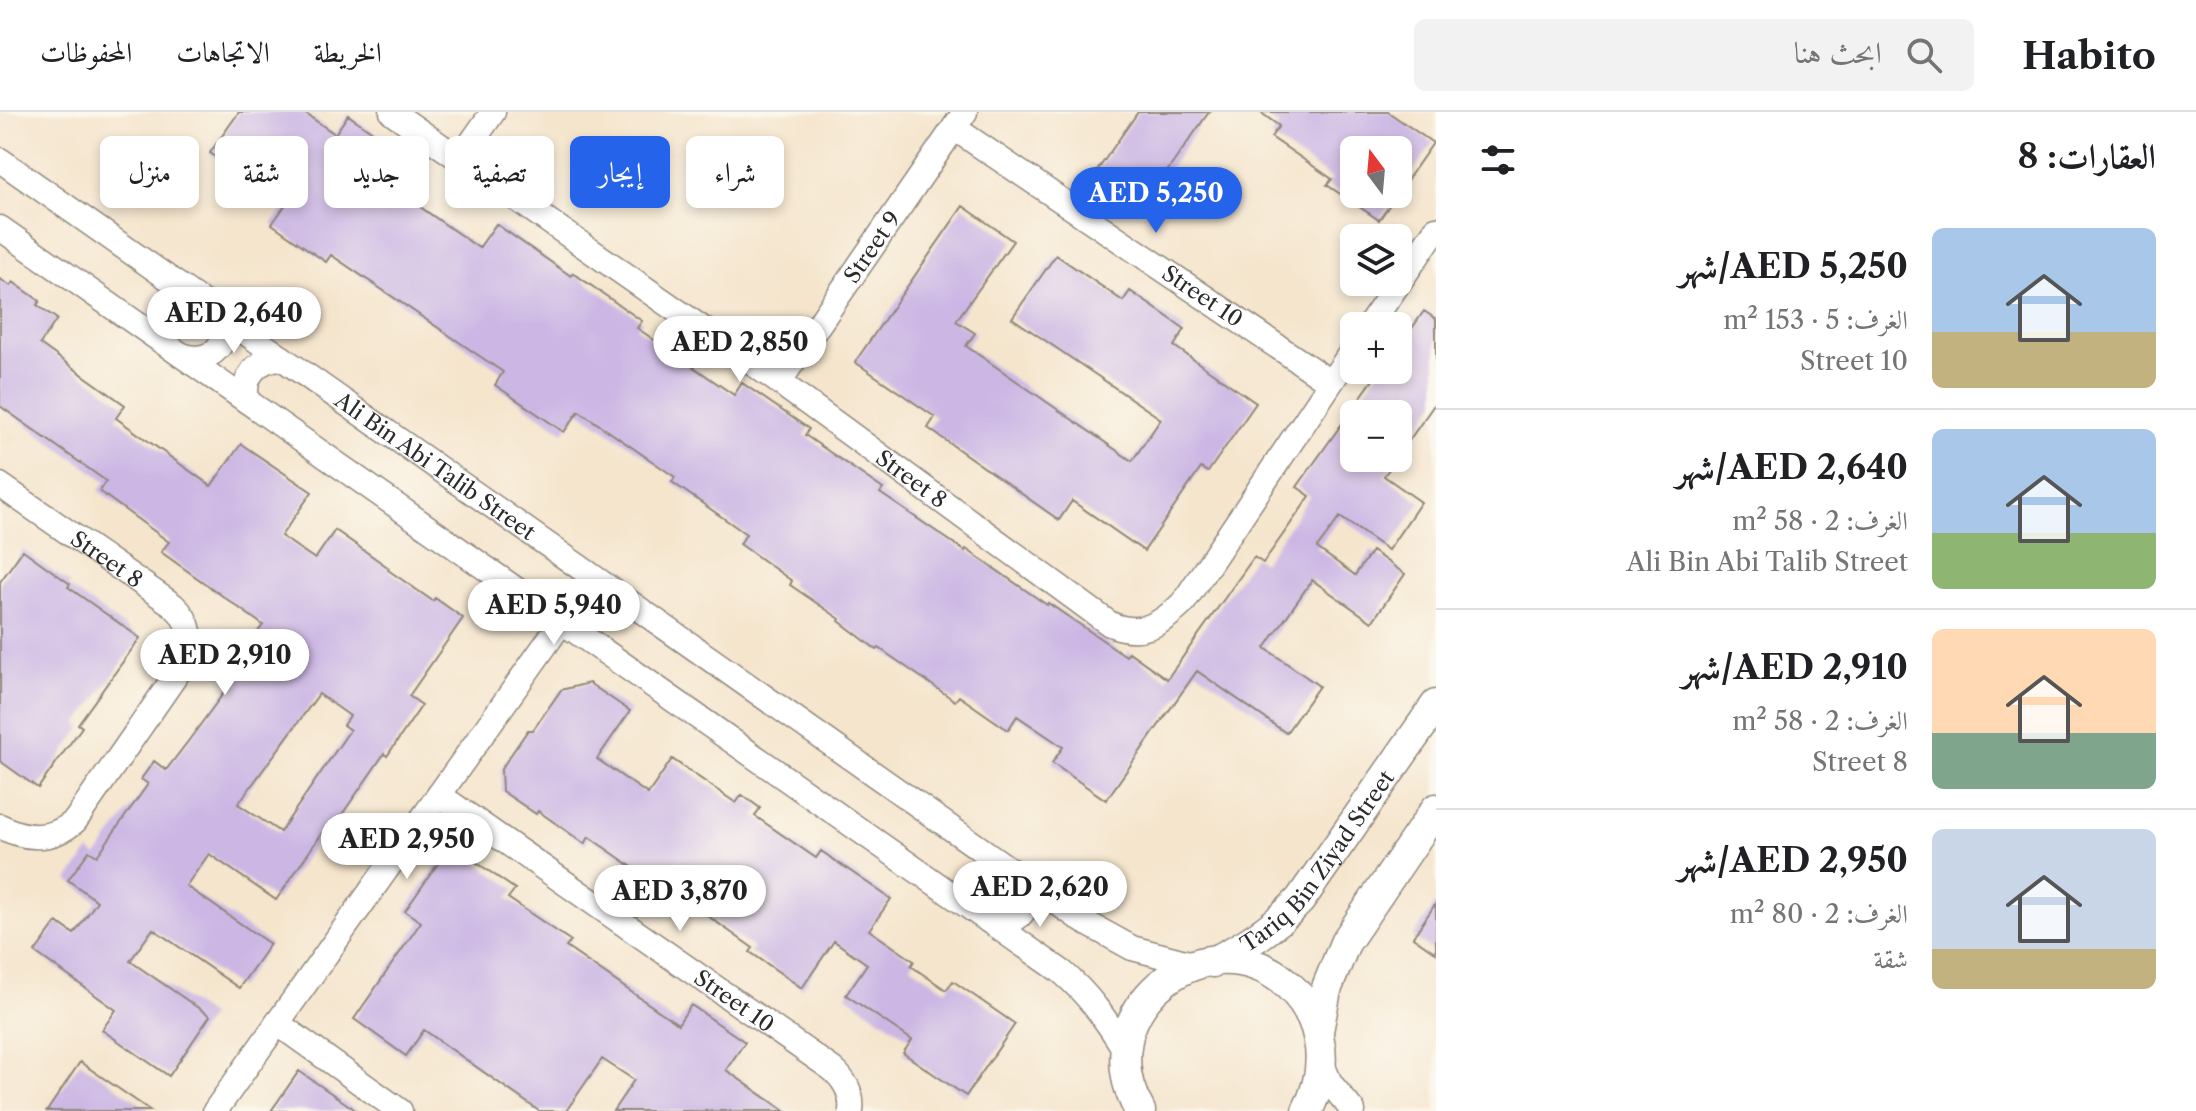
<!DOCTYPE html>
<html lang="ar">
<head>
<meta charset="utf-8">
<style>
  :root { --surface:#fff; --page:#f2f2f2; --text:#202124; --muted:#757577; --line:#e0e0e0; --accent:#2563eb }
  body { margin:0; font-family:"Libre Caslon Text",Amiri,serif; background:var(--page); color:var(--text); direction:rtl; height:100vh; display:flex; flex-direction:column; font-size:30px; white-space:nowrap }
  * { box-sizing:border-box; margin:0 }
  p { font-size:26px; color:var(--muted) }
  .icon { flex:none; width:44px; height:44px; fill:none; stroke:currentColor; stroke-width:2; stroke-linecap:round; stroke-linejoin:round }
  .map { position:relative; flex:1; overflow:hidden; direction:ltr }
  .panel { display:flex; flex-direction:column; background:var(--surface); width:760px }
  .panel>* { flex:none }
  .top-card { position:absolute; left:24px; top:24px; width:760px; height:72px; direction:rtl; display:flex; gap:16px }
  .needle { width:52px; rotate:344deg }
  .controls { position:absolute; left:1340px; top:24px; display:grid; gap:16px }
  .controls a { display:grid; place-items:center; width:72px; height:72px; border-radius:12px; background:var(--surface); box-shadow:0 4px 12px #0003; font-size:40px }
  .price { position:absolute; translate:-50% -68px; padding:0 18px; border-radius:28px; background:#fff; color:#222; font-size:26px; line-height:52px; filter:drop-shadow(0 2px 4px #0008) }
  .price::after { content:''; position:absolute; left:50%; top:48px; width:24px; height:18px; margin-left:-12px; background:inherit; clip-path:polygon(0 0,100% 0,50% 100%) }
  .price.current { background:var(--accent); color:#fff }
  ul { padding:0; list-style:none }
  li { display:flex; align-items:center; gap:24px; height:200px; padding:0 40px }
  li+li { border-top:2px solid var(--line) }
  li span { display:grid; place-items:center; flex:none; width:224px; height:160px; border-radius:12px; color:#555 }
  li>.icon { margin-inline-start:auto }
  span .icon { width:96px; height:96px; fill:#fffc; stroke-width:1 }
  li b { font-size:34px }
  h2 { display:flex; justify-content:space-between; align-items:center; height:96px; padding:0 40px; font-size:34px }
  .tag { padding:0 28px; border-radius:12px; background:var(--surface); box-shadow:0 4px 12px #0003; font-size:28px; line-height:72px }
  .tag.current { background:var(--accent); color:#fff }
  header { display:flex; align-items:center; gap:48px; box-sizing:border-box; height:112px; padding:0 40px; background:var(--surface); border-bottom:2px solid var(--line) }
  header strong { font-size:38px }
  nav { display:flex; gap:44px; margin-inline-start:auto; font-size:28px }
  .search { width:560px; height:72px; background:var(--page); display:flex; align-items:center; gap:20px; box-sizing:border-box; padding:0 28px; border-radius:12px; color:var(--muted); font-size:30px }
  main { display:flex; flex:1; min-height:0 }
  .map>svg:first-child { display:block }
</style>
</head>
<body>
<header>
<strong>Habito</strong>
<div class="search"><svg class="icon" aria-label="search" viewBox="0 0 24 24"><circle cx="10" cy="10" r="6"/><path d="M15 15l6 6"/></svg>ابحث هنا</div>
<nav><a>الخريطة</a><a>الاتجاهات</a><a>المحفوظات</a></nav>
</header>
<main>
<section class="panel">
<h2>العقارات: 8<svg class="icon" aria-label="filters" viewBox="0 0 24 24"><path d="M4 7h16M4 17h16"/><circle cx="9" cy="7" r="2"/><circle cx="15" cy="17" r="2"/></svg></h2>
<ul>
<li><span style="background:linear-gradient(#a9c7e8 65%,#c2b280 0)"><svg class="icon" aria-label="home" viewBox="0 0 24 24"><path d="M3 11l9-7 9 7M6 9v11h12V9"/></svg></span><div><b>AED 5,250/شهر</b><p>الغرف: 5 · 153 m²</p><p>Street 10</p></div></li>
<li><span style="background:linear-gradient(#a9c7e8 65%,#8fb573 0)"><svg class="icon" aria-label="home" viewBox="0 0 24 24"><path d="M3 11l9-7 9 7M6 9v11h12V9"/></svg></span><div><b>AED 2,640/شهر</b><p>الغرف: 2 · 58 m²</p><p>Ali Bin Abi Talib Street</p></div></li>
<li><span style="background:linear-gradient(#ffd9b3 65%,#7fa58c 0)"><svg class="icon" aria-label="home" viewBox="0 0 24 24"><path d="M3 11l9-7 9 7M6 9v11h12V9"/></svg></span><div><b>AED 2,910/شهر</b><p>الغرف: 2 · 58 m²</p><p>Street 8</p></div></li>
<li><span style="background:linear-gradient(#c9d6e8 75%,#c2b280 0)"><svg class="icon" aria-label="home" viewBox="0 0 24 24"><path d="M3 11l9-7 9 7M6 9v11h12V9"/></svg></span><div><b>AED 2,950/شهر</b><p>الغرف: 2 · 80 m²</p><p>شقة</p></div></li>
</ul>
</section>
<div class="map">
<svg width="1436" height="999" viewBox="0 0 1436 999">
  <rect width="100%" height="100%" fill="#fbf7ec"/>
  <filter id="ink" filterUnits="userSpaceOnUse"><feTurbulence type="fractalNoise" baseFrequency=".0125" numOctaves="2"/><feDisplacementMap in="SourceGraphic" scale="16" xChannelSelector="R" yChannelSelector="G"/><feConvolveMatrix kernelMatrix="1 2 1 2 8 2 1 2 1" color-interpolation-filters="sRGB"/></filter>
  <filter id="wash" filterUnits="userSpaceOnUse"><feTurbulence type="fractalNoise" baseFrequency=".006" numOctaves="4" result="noise"/><feDisplacementMap in="SourceGraphic" scale="32" xChannelSelector="R" yChannelSelector="G"/><feGaussianBlur stdDeviation="1.8" result="paint"/><feColorMatrix in="noise" values="0 0 0 0 0 0 0 0 0 0 0 0 0 0 0 0 0 1.4 0 .05"/><feComposite in="paint" operator="in"/></filter>
  <g filter="url(#wash)">
    <rect width="100%" height="100%" fill="#f5e5cd"/>
    <g id="blocks">
      <!-- building -->
      <path fill="#ccb7e4" fill-rule="evenodd" d="M 239,0 L 303,0 L 335,22 L 348,3 L 403,41 L 383,69 L 479,136 L 496,112 L 571,164 L 573,161 L 642,209 L 637,216 L 734,283 L 742,271 L 809,317 L 805,323 L 883,377 L 880,381 L 965,439 L 966,437 L 1047,493 L 1048,491 L 1126,544 L 1129,540 L 1167,567 L 1254,445 L 1263,451 L 1310,384 L 1297,375 L 1380,258 L 1398,258 L 1398,236 L 1424,199 L 1436,207 L 1436,290 L 1398,344 L 1398,302 L 1354,302 L 1354,346 L 1397,346 L 1384,364 L 1421,390 L 1388,438 L 1340,405 L 1317,436 L 1355,463 L 1372,439 L 1405,462 L 1372,510 L 1312,468 L 1265,536 L 1319,574 L 1286,621 L 1197,559 L 1106,688 L 1052,651 L 1063,635 L 1017,604 L 1008,618 L 959,584 L 955,589 L 879,536 L 877,538 L 839,509 L 840,507 L 790,473 L 792,469 L 740,432 L 746,422 L 672,370 L 675,365 L 579,299 L 564,320 L 495,273 L 503,260 L 331,143 L 326,150 L 272,112 L 296,78 L 265,57 L 255,72 L 210,41 Z
        M 1138,0 L 1209,0 L 1144,92 L 1097,59 Z
        M 1260,0 L 1388,0 L 1433,31 L 1398,81 L 1398,38 L 1354,38 L 1354,82 L 1397,82 L 1379,108 L 1327,73 L 1332,67 L 1271,25 L 1279,14 Z
        M 963,94 L 1013,129 L 956,209 L 975,221 L 966,234 L 1132,349 L 1161,307 L 1012,206 L 1056,143 L 1123,189 L 1130,179 L 1185,217 L 1174,234 L 1256,291 L 1208,360 L 1201,356 L 1144,439 L 1072,389 L 1059,408 L 928,316 L 935,305 L 855,250 Z
        M 0,167 L 11,174 L 13,170 L 40,189 L 37,193 L 57,207 L 40,232 L 125,293 L 116,306 L 211,374 L 241,332 L 312,380 L 281,424 L 315,447 L 335,418 L 389,456 L 388,458 L 433,489 L 435,486 L 463,506 L 409,584 L 422,593 L 387,644 L 384,642 L 327,724 L 322,721 L 276,788 L 209,742 L 186,774 L 270,832 L 239,876 L 153,817 L 130,849 L 210,904 L 169,964 L 102,918 L 116,898 L 35,840 L 57,810 L 74,822 L 97,789 L 68,768 L 89,739 L 97,744 L 148,672 L 141,667 L 154,649 L 166,658 L 189,628 L 256,537 L 249,532 L 263,513 L 161,440 L 169,430 L 99,379 L 106,369 L 0,294 ZM 319,582 L 350,604 L 343,613 L 350,618 L 280,720 L 238,692 Z
        M 23,438 L 70,472 L 68,475 L 140,526 L 78,612 L 82,615 L 38,676 L 0,649 L 0,470 Z
        M 589,571 L 630,599 L 597,647 L 648,682 L 672,647 L 736,691 L 742,683 L 760,696 L 755,704 L 816,746 L 821,739 L 891,787 L 869,818 L 914,849 L 911,854 L 946,878 L 953,869 L 1015,912 L 966,984 L 903,941 L 912,928 L 846,883 L 867,852 L 834,829 L 802,876 L 750,840 L 753,836 L 705,802 L 709,796 L 657,760 L 651,768 L 589,725 L 585,732 L 538,699 L 536,702 L 502,679 L 501,657 L 528,618 L 533,618 L 561,578 Z
        M 451,733 L 515,777 L 508,786 L 571,829 L 566,835 L 678,912 L 691,893 L 745,930 L 726,958 L 785,999 L 613,999 L 634,968 L 602,947 L 566,999 L 539,999 L 424,918 L 406,944 L 354,907 L 421,810 L 405,799 Z
        M 1436,791 L 1436,841 L 1413,825 Z
        M 80,950 L 151,999 L 47,999 Z
        M 299,959 L 357,999 L 271,999 Z"/>
    </g>
  </g>
  <g filter="url(#ink)">
    <use href="#blocks" fill-opacity="0" stroke="#90887c" stroke-width="2"/>
    <g fill="none" stroke-linecap="round" stroke-linejoin="round">
      <!-- minor casing -->
      <g stroke="#90887c" stroke-width="27">
        <g id="minor">
          <path id="s1" d="M 392,0 L 779,270 L 1110,512 C 1141,525 1160,513 1183,491 L 1354,236"/>
          <path id="s2" d="M 954,16 L 1330,270"/>
          <path d="M 460,47 L 493,0"/>
          <path id="s3" d="M 0,48 L 1083,809 L 1132,836 L 1197,853"/>
          <path d="M 0,116 L 1062,860 C 1089,883 1107,909 1125,938"/>
          <path d="M 1369,214 L 1436,117"/>
          <path d="M 182,243 C 215,256 240,220 212,196"/>
          <path id="s4" d="M 779,270 L 965,0"/>
          <path d="M 247,289 C 242,264 257,247 282,246"/>
          <path id="s5" d="M 0,373 L 173,493 C 191,509 194,529 185,550 L 75,709 C 52,729 26,728 0,714"/>
          <path id="s6" d="M 439,683 L 832,957 C 845,968 853,982 851,999"/>
          <path d="M 989,809 C 1018,817 1036,794 1024,767"/>
          <path d="M 277,911 L 400,999"/>
          <path d="M 1322,952 L 1330,971 L 1353,999"/>
          <path d="M 215,999 L 561,511"/>
        </g>
      </g>
      <!-- major casing -->
      <g stroke="#90887c" stroke-width="33">
        <g id="major">
          <path id="s7" d="M 1213,850 C 1246,834 1275,815 1300,788 L 1436,593"/>
          <path d="M 1318,919 L 1326,878 L 1345,831 L 1436,697"/>
          <path d="M 1140,999 C 1125,974 1121,945 1130,916 C 1137,897 1150,880 1166,868 C 1252,805 1359,901 1307,999"/>
        </g>
      </g>
      <!-- minor -->
      <use href="#minor" stroke="#fff" stroke-width="24"/>
      <!-- major -->
      <use href="#major" stroke="#fff" stroke-width="30"/>
    </g>
  </g>
  <g text-anchor="middle" dominant-baseline="central" stroke-width="8" stroke-linejoin="round" paint-order="stroke">
    <!-- street labels -->
    <g font-size="22" fill="#2b2b2b" stroke="#fbf7ec">
      <text stroke="none"><textPath href="#s4" startOffset="164">Street 9</textPath></text>
      <text stroke="none"><textPath href="#s2" startOffset="300">Street 10</textPath></text>
      <text stroke="none"><textPath href="#s3" startOffset="532">Ali Bin Abi Talib Street</textPath></text>
      <text stroke="none"><textPath href="#s1" startOffset="636">Street 8</textPath></text>
      <text stroke="none"><textPath href="#s5" startOffset="130">Street 8</textPath></text>
      <text stroke="none"><textPath href="#s7" startOffset="148">Tariq Bin Ziyad Street</textPath></text>
      <text stroke="none"><textPath href="#s6" startOffset="360">Street 10</textPath></text>
    </g>
  </g>
</svg>
<div class="controls">
<a><svg class="needle" viewBox="-14 -14 28 28"><path d="M0-13l5 13h-10z" fill="#e53935"/><path d="M0 13l5-13h-10z" fill="#757577"/></svg></a>
<a><svg class="icon" aria-label="layers" viewBox="0 0 24 24"><path d="M12 4l9 5-9 5-9-5zM3 14l9 5 9-5"/></svg></a>
<a>+</a>
<a>−</a>
</div>
<b class="price current" style="left:1156px;top:123px">AED 5,250</b>
<b class="price" style="left:234px;top:243px">AED 2,640</b>
<b class="price" style="left:740px;top:272px">AED 2,850</b>
<b class="price" style="left:554px;top:535px">AED 5,940</b>
<b class="price" style="left:225px;top:585px">AED 2,910</b>
<b class="price" style="left:407px;top:769px">AED 2,950</b>
<b class="price" style="left:1040px;top:817px">AED 2,620</b>
<b class="price" style="left:680px;top:821px">AED 3,870</b>
<div class="top-card">
<a class="tag">شراء</a>
<a class="tag current">إيجار</a>
<a class="tag">تصفية</a>
<a class="tag">جديد</a>
<a class="tag">شقة</a>
<a class="tag">منزل</a>
</div>
</div>
</main>
</body>
</html>
